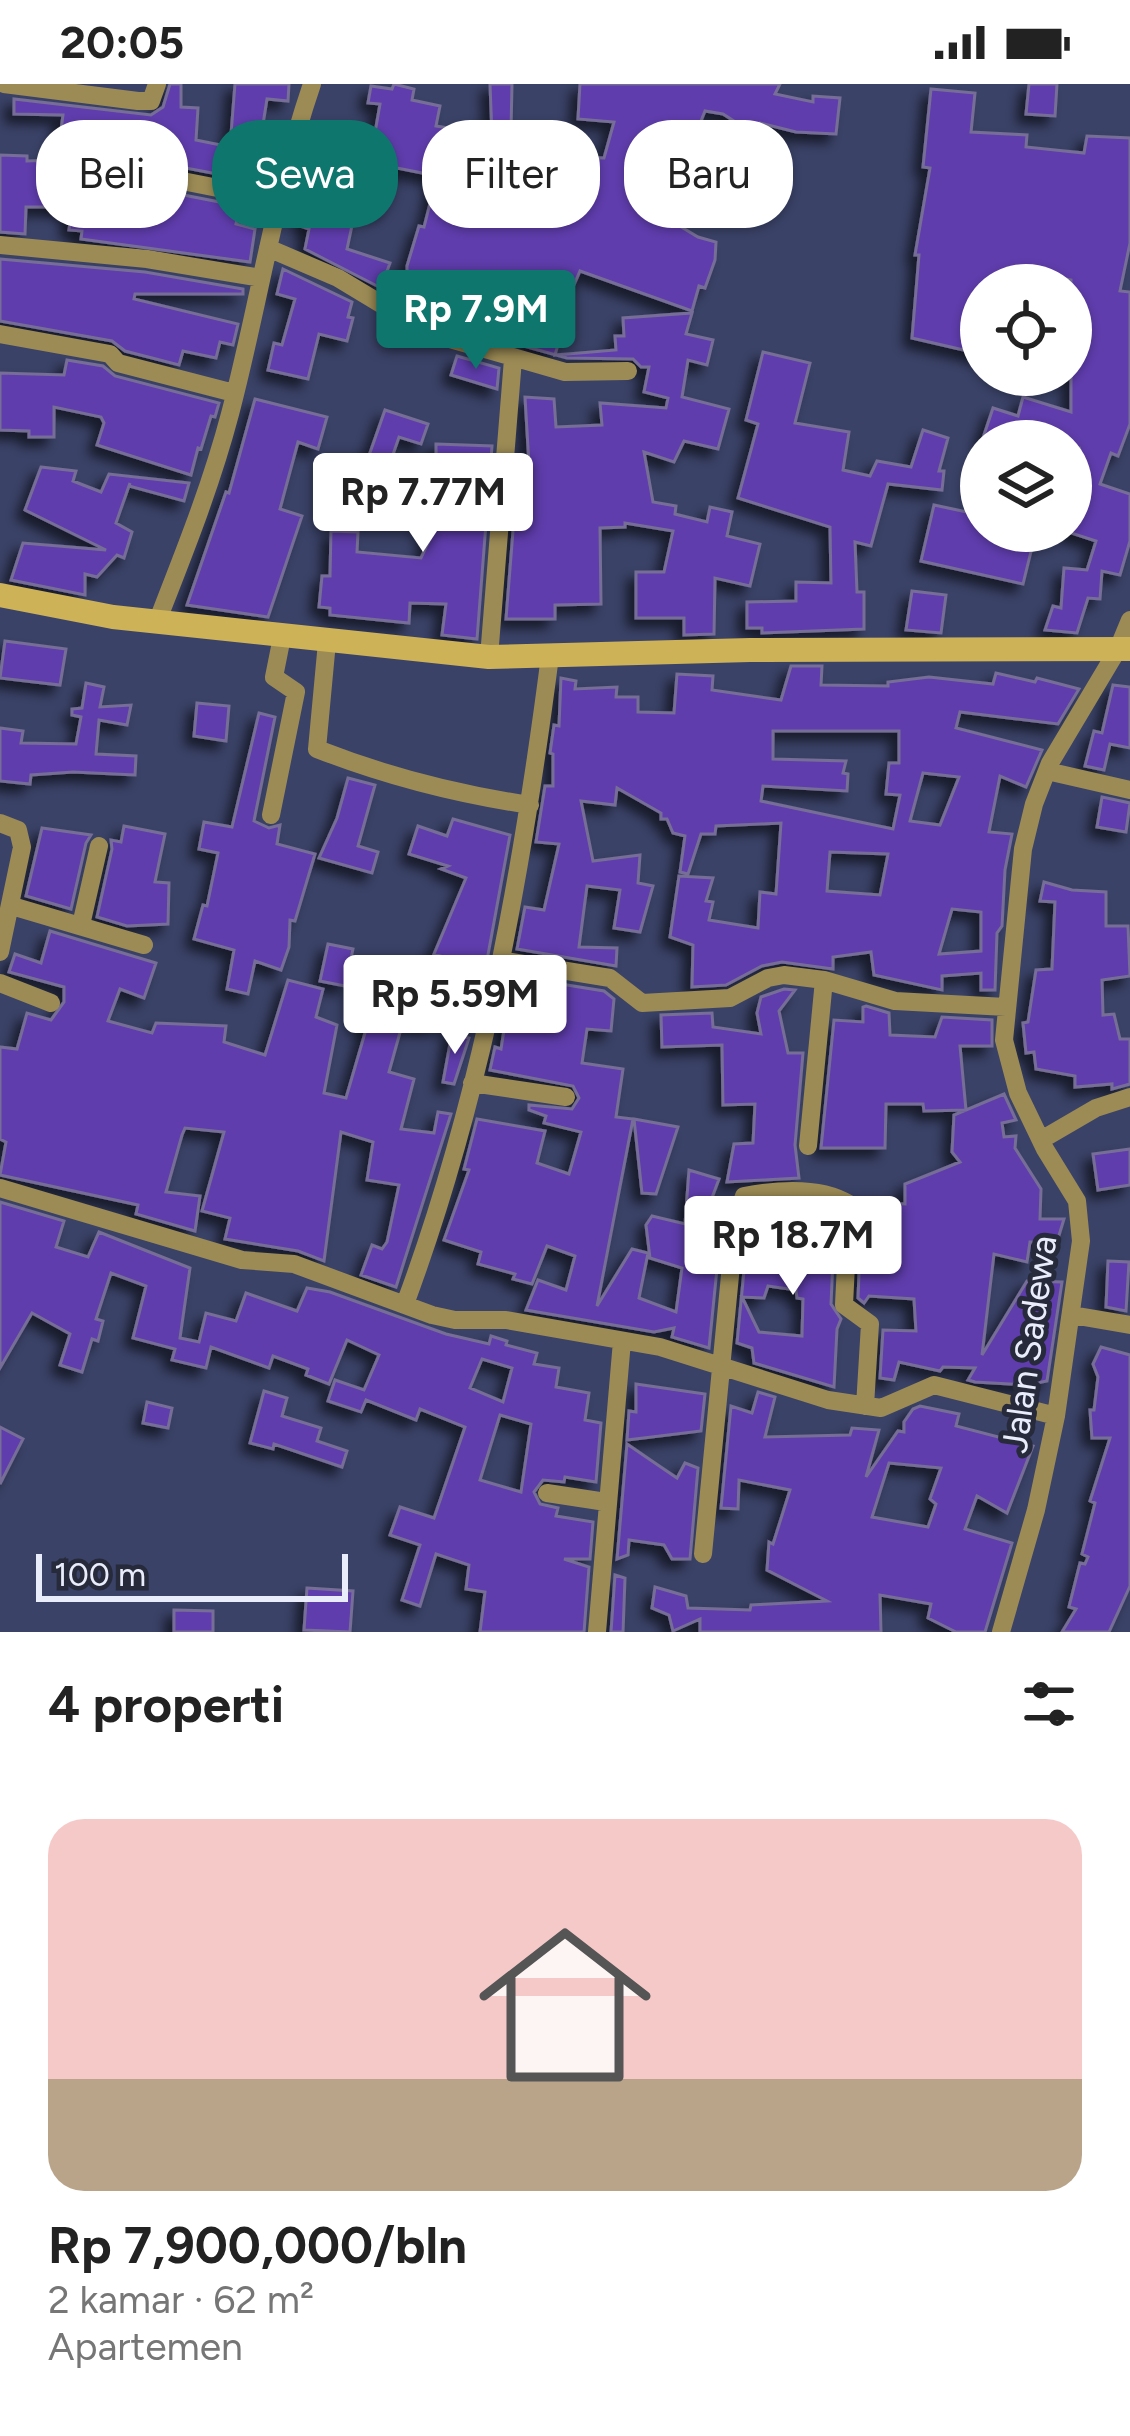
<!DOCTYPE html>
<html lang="id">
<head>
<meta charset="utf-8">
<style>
  :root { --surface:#fff; --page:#f6f6f6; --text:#222; --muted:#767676; --line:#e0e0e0; --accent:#0f766e }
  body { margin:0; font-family:Figtree,sans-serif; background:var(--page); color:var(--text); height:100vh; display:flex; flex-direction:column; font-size:45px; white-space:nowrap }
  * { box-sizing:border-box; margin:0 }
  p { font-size:39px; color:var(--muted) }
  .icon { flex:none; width:66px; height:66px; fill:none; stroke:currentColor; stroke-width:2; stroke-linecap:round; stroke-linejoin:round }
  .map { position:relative; height:1548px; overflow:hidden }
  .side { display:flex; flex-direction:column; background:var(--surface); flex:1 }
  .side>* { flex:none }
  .hud { position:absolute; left:36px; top:36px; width:1059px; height:108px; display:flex; gap:24px }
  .tools { position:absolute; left:960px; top:180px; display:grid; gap:24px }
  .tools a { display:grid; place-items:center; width:132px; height:132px; border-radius:50%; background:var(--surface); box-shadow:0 3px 9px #0004; font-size:60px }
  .scale { position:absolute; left:36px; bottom:30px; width:312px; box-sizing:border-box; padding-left:12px; border:6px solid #e9edfb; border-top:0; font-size:33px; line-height:42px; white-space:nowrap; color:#e9edfb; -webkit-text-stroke:9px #262a3b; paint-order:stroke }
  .price { position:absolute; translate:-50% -102px; padding:0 27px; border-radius:12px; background:#fff; color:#222; font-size:39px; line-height:78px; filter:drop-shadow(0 3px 6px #0008) }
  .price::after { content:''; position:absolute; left:50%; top:72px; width:36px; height:27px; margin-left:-18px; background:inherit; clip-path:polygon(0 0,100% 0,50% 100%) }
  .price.current { background:var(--accent); color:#fff }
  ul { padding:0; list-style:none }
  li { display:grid; align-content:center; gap:24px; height:636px; padding:0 48px }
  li+li { border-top:3px solid var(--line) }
  li span { display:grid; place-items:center; height:372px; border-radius:36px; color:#555 }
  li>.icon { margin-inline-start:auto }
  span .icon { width:216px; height:216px; fill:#fffc; stroke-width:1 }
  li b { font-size:51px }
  h2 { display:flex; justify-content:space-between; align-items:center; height:144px; padding:0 48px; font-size:51px }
  .chip { padding:0 42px; border-radius:48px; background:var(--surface); box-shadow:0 3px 9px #0004; font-size:42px; line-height:108px }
  .chip.current { background:var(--accent); color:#fff }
  .status { display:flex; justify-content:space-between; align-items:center; height:84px; padding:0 60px; background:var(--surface); direction:ltr }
  .status svg { height:33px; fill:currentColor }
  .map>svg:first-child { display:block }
</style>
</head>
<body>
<div class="status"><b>20:05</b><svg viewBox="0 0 49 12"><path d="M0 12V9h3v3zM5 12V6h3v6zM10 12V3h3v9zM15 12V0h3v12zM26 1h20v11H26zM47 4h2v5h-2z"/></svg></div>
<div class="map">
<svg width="1130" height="1548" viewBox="0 0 1130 1548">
  <defs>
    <filter id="shadow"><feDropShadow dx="-8" dy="8" stdDeviation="6" flood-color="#0009"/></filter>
  </defs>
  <rect width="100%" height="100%" fill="#3a4267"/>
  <!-- building -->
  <path fill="#5f3dac" stroke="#766e97" stroke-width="3" fill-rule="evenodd" filter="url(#shadow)" d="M 170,0 L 181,0 L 181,23 L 198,24 L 196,56 L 230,63 L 235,0 L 289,0 L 288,17 L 267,15 L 254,97 L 165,80 L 157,81 L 149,89 L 150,98 L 158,106 L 240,122 L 236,140 L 255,145 L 250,178 L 81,155 L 82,147 L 69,146 L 72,123 L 26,123 L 25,150 L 0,148 L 0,71 L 27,72 L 27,77 L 57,76 L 63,31 L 14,30 L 14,15 L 151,31 L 163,23 Z
    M 394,0 L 414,5 L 412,16 L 440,22 L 436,42 L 492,51 L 490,0 L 512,0 L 511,45 L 504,71 L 604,74 L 614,38 L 578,35 L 580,0 L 780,0 L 775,10 L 813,18 L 813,12 L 840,14 L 836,50 L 796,48 L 760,39 L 754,50 L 723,30 L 705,27 L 689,67 L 669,97 L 666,121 L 673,124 L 668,135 L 698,153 L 716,158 L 715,176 L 705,204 L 699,202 L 692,227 L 580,187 L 558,238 L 564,240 L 555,271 L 616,266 L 615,252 L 624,252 L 623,234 L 692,229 L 686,250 L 713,256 L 707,281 L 688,276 L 682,313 L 729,325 L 718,365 L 684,357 L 674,378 L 644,368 L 653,418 L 676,422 L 675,430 L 707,438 L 710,423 L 732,428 L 727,452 L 760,460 L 750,502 L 715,494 L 714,550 L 684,551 L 684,534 L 636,534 L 636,488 L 664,488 L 673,447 L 625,439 L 625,443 L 600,444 L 601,520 L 555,521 L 555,535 L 506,535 L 517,397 L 530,397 L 525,313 L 554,315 L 556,343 L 602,341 L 600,319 L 666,324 L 668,314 L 644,308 L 649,283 L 641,283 L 633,275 L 567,274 L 527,263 L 536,231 L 446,207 L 444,239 L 408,221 L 407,182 L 419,142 L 424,143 L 437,92 L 397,84 L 383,125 L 357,118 L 347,165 L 390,179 L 381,204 L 305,165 L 309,145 L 303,143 L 313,92 L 306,90 L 314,55 L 372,66 L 380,20 L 368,19 L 371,2 L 392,5 Z
    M 1029,0 L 1057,0 L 1055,32 L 1026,30 Z
    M 931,5 L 975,9 L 971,48 L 1027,51 L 1026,63 L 1084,69 L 1087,52 L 1130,54 L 1130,159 L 1120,207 L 1130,208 L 1130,340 L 1118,372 L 1111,369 L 1100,400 L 1130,410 L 1130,457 L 1120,491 L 1102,487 L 1100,515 L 1088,514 L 1077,549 L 1045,546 L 1053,522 L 1061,524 L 1064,484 L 1087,486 L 1096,457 L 1071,449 L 1071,387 L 1079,364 L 1071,363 L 1071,357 L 982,357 L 993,324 L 1018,332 L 1023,313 L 1071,328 L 1071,196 L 1022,187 L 1020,201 L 981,201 L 981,270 L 912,254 L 919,171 L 915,171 L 930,84 L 923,83 Z
    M 0,175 L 145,188 L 243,205 L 243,210 L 135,210 L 134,215 L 238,240 L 233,261 L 220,258 L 216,274 L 183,267 L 179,281 L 125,267 L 112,257 L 0,237 Z
    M 283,185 L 352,218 L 348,233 L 353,234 L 347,257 L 319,250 L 308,295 L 268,286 L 274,259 L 282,261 L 295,215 L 277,210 Z
    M 763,268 L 810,279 L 795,339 L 849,348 L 843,386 L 870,392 L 877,377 L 911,383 L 923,346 L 948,354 L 939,387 L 944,387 L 942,406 L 888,400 L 871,462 L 855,458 L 857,508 L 864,508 L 864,545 L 762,549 L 762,544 L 747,544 L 747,518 L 796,517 L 796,498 L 831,499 L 830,443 L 738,414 L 758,340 L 746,336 Z
    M 457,272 L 499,284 L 497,305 L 451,291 Z
    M 67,276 L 103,282 L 115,292 L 219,319 L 215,333 L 211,332 L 201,365 L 198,364 L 191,391 L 97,361 L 104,339 L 101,333 L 54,323 L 54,353 L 29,353 L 29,347 L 0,346 L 0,289 L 64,291 Z
    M 255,315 L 327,333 L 318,365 L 298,358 L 280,425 L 302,432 L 268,533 L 187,521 L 226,408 L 229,409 Z
    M 385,326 L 428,340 L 421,360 L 399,353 L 380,408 L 359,400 Z
    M 436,360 L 492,362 L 477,555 L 442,551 L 446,520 L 410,519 L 409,539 L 330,531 L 330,524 L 319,523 L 322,492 L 330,492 L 331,447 L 358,448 L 357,468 L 421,474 L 437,440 Z
    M 41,383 L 76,387 L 73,397 L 101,408 L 109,390 L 189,399 L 184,417 L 129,402 L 130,399 L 116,439 L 132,448 L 124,474 L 117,471 L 97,493 L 85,490 L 85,511 L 11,496 L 23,459 L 106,466 L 25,426 Z
    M 934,421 L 981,431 L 981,447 L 1036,447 L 1023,500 L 921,477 Z
    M 912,507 L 946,511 L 941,549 L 906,546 Z
    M 5,557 L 66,565 L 60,601 L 0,594 Z
    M 791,582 L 822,582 L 821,601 L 888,602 L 888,598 L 929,593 L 993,600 L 996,589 L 1035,598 L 1037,594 L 1079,605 L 1058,640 L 960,628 L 956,644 L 1042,666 L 1026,703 L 1000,692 L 989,748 L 1012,750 L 1005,786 L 1002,842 L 997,849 L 995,906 L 981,906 L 981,889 L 942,892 L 942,906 L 874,891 L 871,868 L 833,873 L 833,885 L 782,878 L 762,882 L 726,901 L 692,903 L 693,861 L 670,853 L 679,792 L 713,794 L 706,817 L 713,818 L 709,836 L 758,844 L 760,808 L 776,810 L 781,739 L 716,742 L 715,750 L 701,750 L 688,790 L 680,788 L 685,752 L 673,749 L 667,735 L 661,735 L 661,729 L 617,704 L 615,721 L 581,717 L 593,777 L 640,771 L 638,799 L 653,802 L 640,848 L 614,844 L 620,806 L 587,802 L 579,863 L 617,864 L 616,882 L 517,865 L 525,823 L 544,826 L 559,760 L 536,758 L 545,702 L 553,702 L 553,670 L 550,669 L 554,641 L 559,642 L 561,594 L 576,597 L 575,605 L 617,603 L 616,613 L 638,613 L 638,628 L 674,629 L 677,590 L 713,592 L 712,606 L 781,616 ZM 773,647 L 899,647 L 899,679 L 889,679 L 886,710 L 900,711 L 893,745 L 761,717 L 763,702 L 847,707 L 848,690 L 843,689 L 846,677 L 773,675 ZM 923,689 L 959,693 L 940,741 L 910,737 ZM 830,768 L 888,770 L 880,811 L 827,807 ZM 952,825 L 981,828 L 981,867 L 939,870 Z
    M 86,599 L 104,603 L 100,623 L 131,621 L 127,641 L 99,636 L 96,670 L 136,672 L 135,691 L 73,688 L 31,691 L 30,700 L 0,697 L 0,644 L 23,647 L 21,659 L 76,660 L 81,633 L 72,631 L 72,625 L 82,624 Z
    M 1113,601 L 1130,603 L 1130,664 L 1110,660 L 1104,686 L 1085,682 L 1094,647 L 1102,649 Z
    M 197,619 L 229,622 L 226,657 L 194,652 Z
    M 259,629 L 275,633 L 254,737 L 269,744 L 280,741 L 277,760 L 315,770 L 295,837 L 290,836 L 289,863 L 281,886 L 255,877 L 248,910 L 227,905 L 234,866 L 194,855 L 203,821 L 207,822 L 218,769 L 199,765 L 204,738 L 232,743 Z
    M 348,694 L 375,701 L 358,762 L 378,768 L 372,789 L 319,774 L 337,734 Z
    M 1102,713 L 1130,719 L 1126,748 L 1097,743 Z
    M 453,735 L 510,751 L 485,887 L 434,870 L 466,794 L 441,785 L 448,782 L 409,770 L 418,742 L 447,752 Z
    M 124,742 L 165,750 L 155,798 L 169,799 L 168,840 L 127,842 L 97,833 L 112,765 L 111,756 L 121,758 Z
    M 42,744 L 91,751 L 86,759 L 71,825 L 26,812 Z
    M 1044,798 L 1072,806 L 1106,808 L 1106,842 L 1128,842 L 1130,892 L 1102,896 L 1103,931 L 1114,930 L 1120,955 L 1130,955 L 1130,1000 L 1112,1005 L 1112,1000 L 1075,1003 L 1075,992 L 1036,985 L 1034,968 L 1026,969 L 1023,939 L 1028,938 L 1036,886 L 1052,885 L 1055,818 L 1040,817 Z
    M 50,847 L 156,879 L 144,914 L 120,905 L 108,937 L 152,949 L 156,939 L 226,942 L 224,958 L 265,971 L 288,896 L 323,905 L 316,933 L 337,941 L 324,1009 L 346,1014 L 381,894 L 439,907 L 430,938 L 404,934 L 389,988 L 414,995 L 401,1045 L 434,1049 L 438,1028 L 451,1030 L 396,1203 L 361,1191 L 372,1161 L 382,1165 L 387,1158 L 399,1101 L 367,1096 L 373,1058 L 341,1048 L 324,1177 L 298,1167 L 225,1155 L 230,1134 L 202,1127 L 224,1048 L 185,1044 L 182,1051 L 166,1108 L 200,1112 L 195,1147 L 136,1130 L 138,1121 L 0,1091 L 6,1058 L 0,1055 L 0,963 L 17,965 L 27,929 L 51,936 L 64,918 L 64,903 L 9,888 L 15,870 L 41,879 Z
    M 328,860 L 353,865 L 345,902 L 320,897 Z
    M 511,892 L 604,907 L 614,915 L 611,947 L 587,945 L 582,979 L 623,985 L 616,1033 L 633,1035 L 597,1222 L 632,1165 L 648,1169 L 639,1214 L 676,1228 L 682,1184 L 650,1174 L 646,1141 L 652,1132 L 685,1140 L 689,1086 L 719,1095 L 703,1138 L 721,1145 L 709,1264 L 672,1253 L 674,1244 L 654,1248 L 526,1226 L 538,1196 L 566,1206 L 575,1172 L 547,1162 L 532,1200 L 513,1195 L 515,1190 L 478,1180 L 481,1168 L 444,1156 L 469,1086 L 464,1085 L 477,1035 L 545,1047 L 537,1079 L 569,1090 L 581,1048 L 544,1039 L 546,1032 L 529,1026 L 529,1021 L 572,1025 L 579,1014 L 573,1002 L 490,986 L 495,963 L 501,965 L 509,915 L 556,920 L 558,912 L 510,896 Z
    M 784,905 L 795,906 L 779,927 L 788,969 L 803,969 L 795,1061 L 799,1094 L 727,1098 L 734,1060 L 753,1059 L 755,1020 L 723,1021 L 722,961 L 662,963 L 661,931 L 712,929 L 713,943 L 761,950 L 757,929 L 761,913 Z
    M 866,922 L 889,929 L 890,951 L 935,953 L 942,933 L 992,936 L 992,962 L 960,962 L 966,1026 L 924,1027 L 923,1020 L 886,1020 L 885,1064 L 821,1064 L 834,936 L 863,938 L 863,923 Z
    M 452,949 L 469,954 L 454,1000 L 443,998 Z
    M 1004,1010 L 1016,1036 L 1002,1039 L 1004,1053 L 1016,1052 L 1015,1064 L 1041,1105 L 1040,1135 L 1064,1135 L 1057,1158 L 1030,1158 L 1027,1178 L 994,1170 L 982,1271 L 1027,1197 L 1062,1198 L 1047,1297 L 1027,1301 L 975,1298 L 968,1296 L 975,1284 L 943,1283 L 940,1287 L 899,1278 L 894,1296 L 880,1294 L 883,1246 L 916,1247 L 914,1215 L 869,1212 L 864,1219 L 858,1214 L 862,1118 L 905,1120 L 905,1100 L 960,1078 L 952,1068 L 954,1031 Z
    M 634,1035 L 678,1043 L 656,1110 L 642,1109 Z
    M 1130,1065 L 1130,1101 L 1098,1106 L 1093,1070 Z
    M 0,1118 L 64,1137 L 56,1163 L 88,1173 L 99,1148 L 190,1184 L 180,1254 L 199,1258 L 206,1229 L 236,1237 L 246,1209 L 297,1227 L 307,1204 L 330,1208 L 446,1250 L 489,1260 L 491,1252 L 507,1257 L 506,1261 L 537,1269 L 534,1280 L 559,1284 L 556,1303 L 589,1309 L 585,1336 L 601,1339 L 596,1398 L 565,1393 L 564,1398 L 543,1396 L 534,1408 L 540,1420 L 558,1424 L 556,1432 L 593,1438 L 590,1475 L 564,1475 L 589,1483 L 584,1548 L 480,1548 L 485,1508 L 466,1505 L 469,1481 L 436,1470 L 420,1522 L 402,1516 L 420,1461 L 390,1451 L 400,1423 L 434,1434 L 465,1343 L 420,1325 L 416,1336 L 366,1316 L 361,1328 L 328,1317 L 335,1296 L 364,1306 L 379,1271 L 347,1256 L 329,1300 L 306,1291 L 308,1285 L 273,1272 L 269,1284 L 211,1263 L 206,1284 L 172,1276 L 175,1265 L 133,1254 L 146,1202 L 111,1189 L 96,1235 L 103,1237 L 98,1257 L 92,1255 L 82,1288 L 60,1281 L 70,1250 L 32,1229 L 0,1284 ZM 482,1275 L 512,1284 L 503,1318 L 470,1304 ZM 500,1331 L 531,1340 L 521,1408 L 480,1396 Z
    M 811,1126 L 835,1131 L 831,1220 L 841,1235 L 837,1245 L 834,1303 L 754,1279 L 752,1264 L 737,1259 L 746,1166 L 767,1168 L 772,1132 ZM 768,1202 L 796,1206 L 797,1214 L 803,1215 L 802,1252 L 759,1248 L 742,1213 L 764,1214 Z
    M 1108,1177 L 1129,1178 L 1126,1227 L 1106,1223 Z
    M 1101,1263 L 1130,1271 L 1130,1502 L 1109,1548 L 1062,1548 L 1076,1525 L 1069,1523 L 1080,1479 L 1085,1480 L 1088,1473 L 1082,1470 L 1095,1419 L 1090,1417 L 1110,1354 L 1092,1354 L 1090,1326 L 1094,1326 L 1098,1293 L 1093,1280 Z
    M 636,1300 L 705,1310 L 701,1347 L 627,1356 L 629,1327 L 636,1328 Z
    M 264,1307 L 287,1314 L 282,1332 L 321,1344 L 317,1357 L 347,1367 L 342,1383 L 274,1360 L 273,1365 L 250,1359 Z
    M 758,1308 L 775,1313 L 765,1353 L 850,1351 L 852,1344 L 879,1346 L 866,1393 L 898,1347 L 904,1348 L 904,1338 L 913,1325 L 920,1322 L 959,1330 L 956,1342 L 1033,1362 L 1007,1429 L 977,1412 L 965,1445 L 1012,1459 L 985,1548 L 956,1548 L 928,1534 L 931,1520 L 880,1511 L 881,1548 L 700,1548 L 700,1535 L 673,1547 L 669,1531 L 652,1524 L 655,1503 L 686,1512 L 688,1524 L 750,1526 L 751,1521 L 827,1517 L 767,1486 L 769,1458 L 773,1460 L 790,1406 L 739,1396 L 738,1425 L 721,1424 L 731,1322 L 752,1329 ZM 889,1379 L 941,1384 L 930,1415 L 936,1420 L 928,1443 L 872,1433 Z
    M 147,1318 L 172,1324 L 168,1344 L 143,1339 Z
    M 0,1343 L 23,1355 L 0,1400 Z
    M 627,1360 L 677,1394 L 685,1379 L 698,1384 L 690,1475 L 672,1475 L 664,1461 L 629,1456 L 628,1471 L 617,1475 Z
    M 615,1491 L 625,1494 L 623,1548 L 611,1548 Z
    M 307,1504 L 353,1507 L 350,1548 L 304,1546 Z
    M 174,1526 L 213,1527 L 213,1548 L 174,1548 Z"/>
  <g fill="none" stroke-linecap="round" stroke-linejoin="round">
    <!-- street -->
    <path stroke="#9c8b55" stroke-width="18" d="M 4,0 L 138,17 L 151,17 L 157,0
      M 162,93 L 279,116
      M 0,161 L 147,175 L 261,194
      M 268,164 L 338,194 L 429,249 L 565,288 L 628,287
      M 0,250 L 110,270 L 118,279 L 234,309
      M 157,538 C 184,469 211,402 230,330 C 259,220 275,108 312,0
      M 327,558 L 317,665 C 386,692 456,710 530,721
      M 489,573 L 513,275
      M 1047,687 L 1130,706
      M 271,731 L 296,608 L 274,593 L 282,553
      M 0,739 L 18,746 L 22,763 L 0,868
      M 12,822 L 144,861
      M 81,841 L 99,762
      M 500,876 L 610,894 L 642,919 L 730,914 L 768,894 L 784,891 L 824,896 L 895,917 L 1006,923
      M 0,899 L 51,919
      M 472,999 L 566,1013
      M 1041,1056 L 1096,1024 L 1130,1013
      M 808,1062 L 824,896
      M 0,1104 L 242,1176 L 294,1180 L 432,1231 L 455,1236 L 506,1236 L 660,1263 L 828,1316 L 881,1324 L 934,1301 L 1056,1332
      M 405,1220 C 482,1013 522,790 550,572
      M 1072,1231 L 1130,1241
      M 547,1409 L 606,1418
      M 703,1470 L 735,1140 L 744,1112 C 776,1106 820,1102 849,1120 L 844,1221 L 870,1240 L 865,1322
      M 597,1548 L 622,1257
      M 1001,1548 L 1036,1426 L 1056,1332 L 1081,1157 L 1077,1117 L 1045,1065 L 1018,1009 L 1004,956 L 1023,765 L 1034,720 L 1050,679 L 1118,565 L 1130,536"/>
    <!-- secondary -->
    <path stroke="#cdb258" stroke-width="24" d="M 0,511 L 113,533 L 489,573 L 750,566 L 1130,565"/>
  </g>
  <g text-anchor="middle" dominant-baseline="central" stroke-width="10" stroke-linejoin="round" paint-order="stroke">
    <!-- street labels -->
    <g font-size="36" fill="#e9edfb" stroke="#262a3b">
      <text transform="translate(1029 1260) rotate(-82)">Jalan Sadewa</text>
    </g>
  </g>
</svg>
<div class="tools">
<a><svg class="icon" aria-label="locate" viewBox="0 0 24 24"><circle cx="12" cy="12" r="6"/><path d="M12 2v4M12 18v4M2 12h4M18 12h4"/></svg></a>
<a><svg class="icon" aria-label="layers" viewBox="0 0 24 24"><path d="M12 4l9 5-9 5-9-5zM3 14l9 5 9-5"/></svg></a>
</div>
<div class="scale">100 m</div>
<b class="price current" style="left:476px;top:288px">Rp 7.9M</b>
<b class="price" style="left:423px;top:471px">Rp 7.77M</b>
<b class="price" style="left:455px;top:973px">Rp 5.59M</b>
<b class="price" style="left:793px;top:1214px">Rp 18.7M</b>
<div class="hud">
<a class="chip">Beli</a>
<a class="chip current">Sewa</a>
<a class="chip">Filter</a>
<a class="chip">Baru</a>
</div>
</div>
<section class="side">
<h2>4 properti<svg class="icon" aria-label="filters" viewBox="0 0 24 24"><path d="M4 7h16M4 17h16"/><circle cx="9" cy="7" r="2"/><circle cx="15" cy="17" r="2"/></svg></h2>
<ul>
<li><span style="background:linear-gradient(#f6c9c9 70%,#b9a48a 0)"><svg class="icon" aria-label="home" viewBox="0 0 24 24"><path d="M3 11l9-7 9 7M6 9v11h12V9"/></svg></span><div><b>Rp 7,900,000/bln</b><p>2 kamar · 62 m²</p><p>Apartemen</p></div></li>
</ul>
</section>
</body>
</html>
